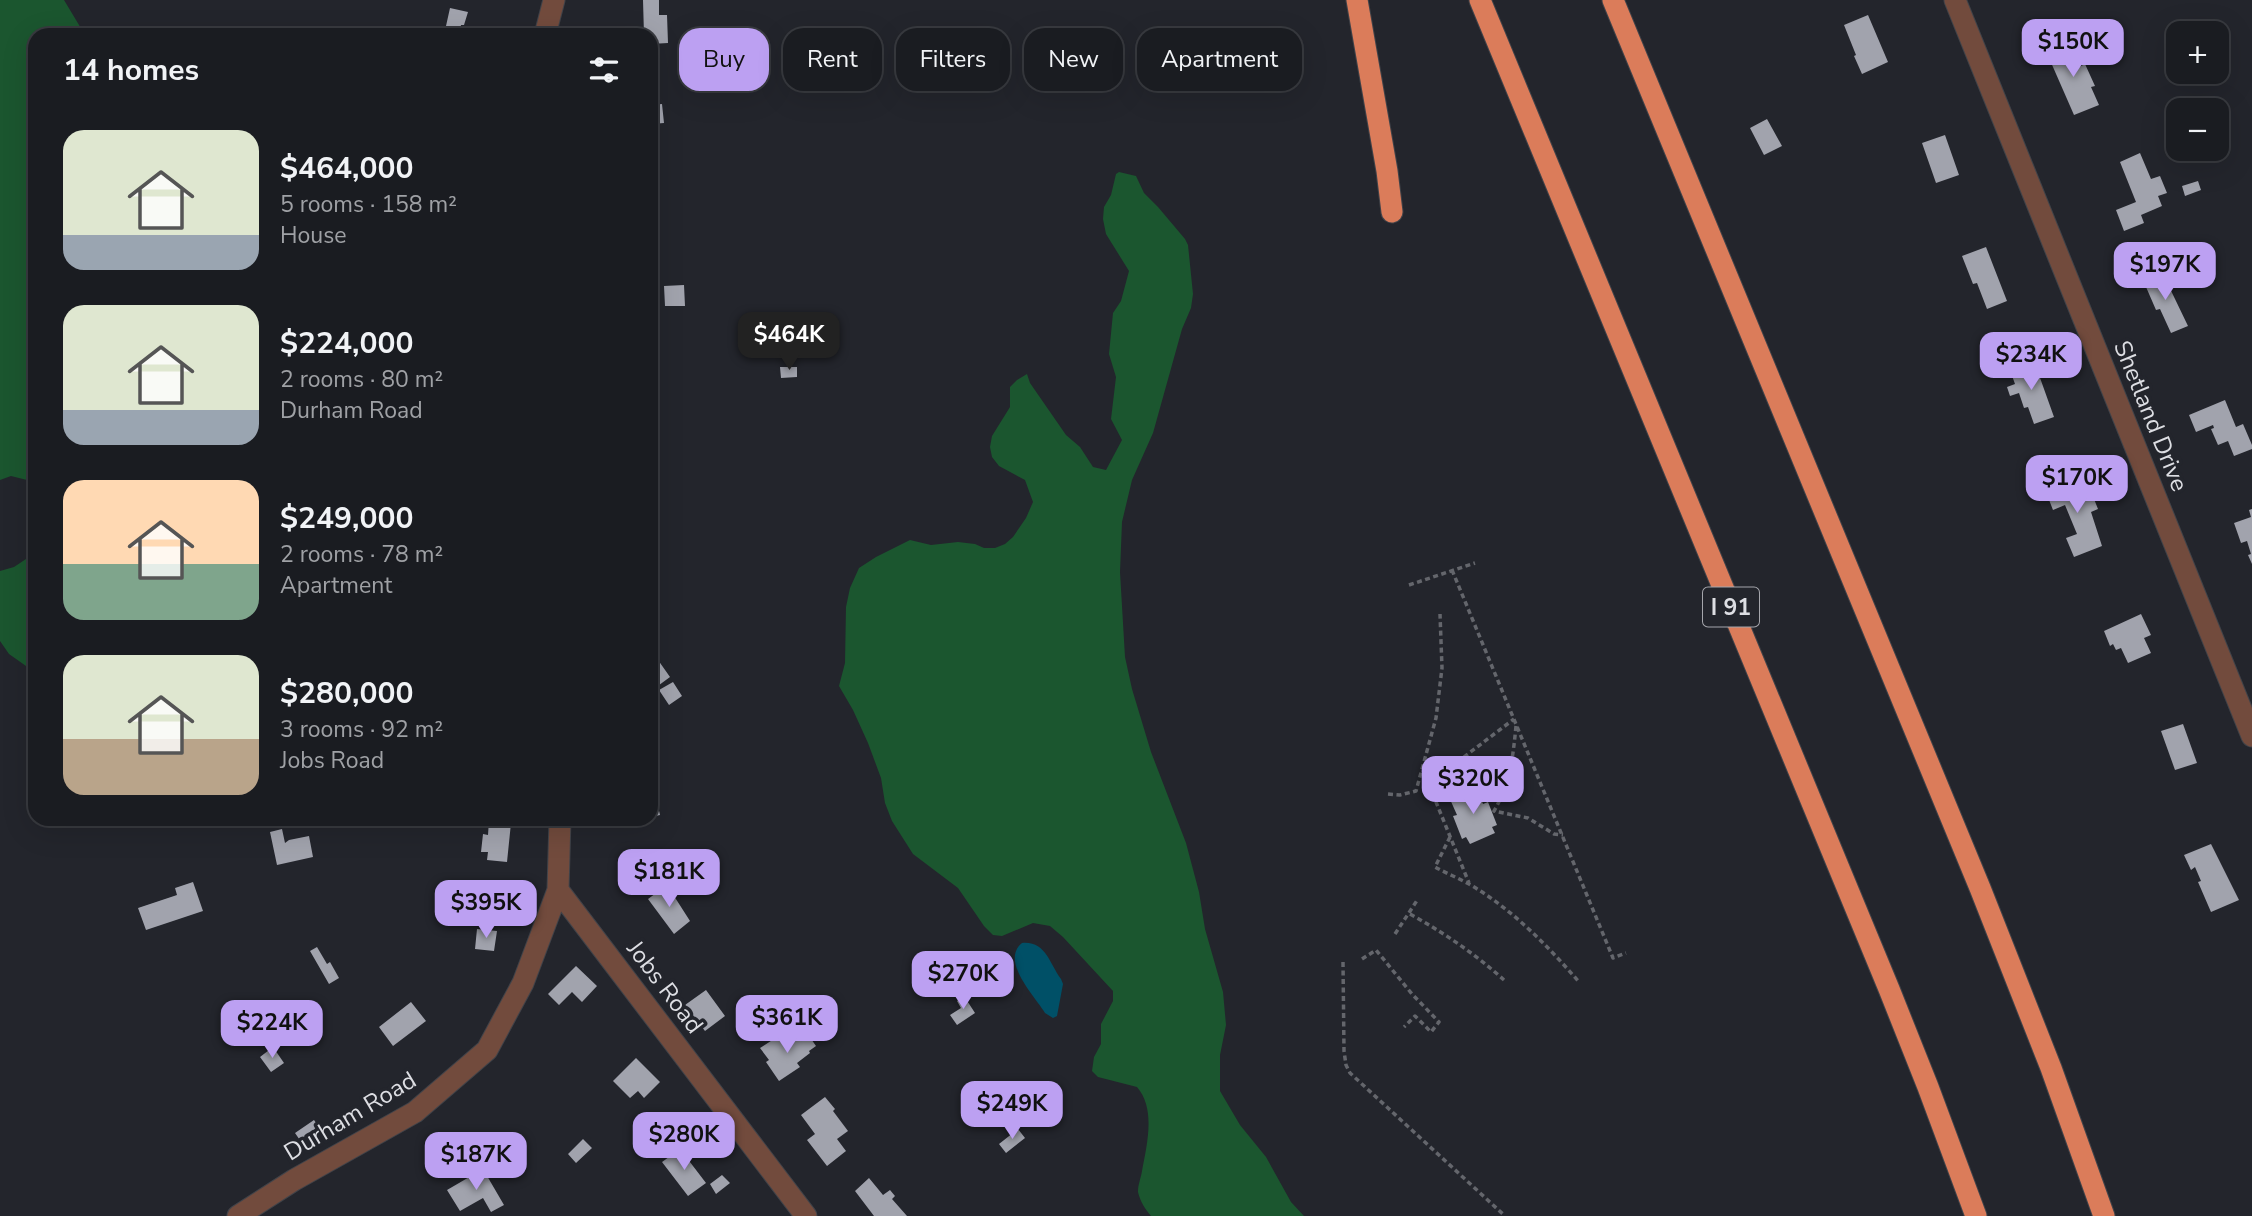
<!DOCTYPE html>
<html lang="en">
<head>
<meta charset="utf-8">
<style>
  :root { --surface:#1a1c21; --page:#27292e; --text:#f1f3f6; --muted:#9fa1a5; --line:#383a3f; --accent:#bca0f2 }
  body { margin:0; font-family:"Nunito Sans",sans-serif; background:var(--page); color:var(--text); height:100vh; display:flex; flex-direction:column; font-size:26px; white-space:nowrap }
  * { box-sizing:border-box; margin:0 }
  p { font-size:23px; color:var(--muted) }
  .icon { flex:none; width:38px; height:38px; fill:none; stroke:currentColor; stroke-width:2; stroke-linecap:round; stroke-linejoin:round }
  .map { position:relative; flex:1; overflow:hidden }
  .sheet { position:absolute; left:28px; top:28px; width:630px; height:798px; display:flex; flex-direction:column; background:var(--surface); border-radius:21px; box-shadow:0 7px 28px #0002,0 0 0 2px var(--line) }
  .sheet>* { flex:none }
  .guide { position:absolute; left:679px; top:28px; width:665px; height:63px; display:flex; gap:14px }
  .tools { position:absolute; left:2166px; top:21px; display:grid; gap:14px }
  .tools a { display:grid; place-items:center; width:63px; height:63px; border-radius:14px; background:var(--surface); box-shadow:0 7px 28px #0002,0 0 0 2px var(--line); font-size:35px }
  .price { position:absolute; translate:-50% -60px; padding:0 16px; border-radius:14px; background:var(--accent); color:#111; font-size:23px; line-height:46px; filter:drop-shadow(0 2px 4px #0008) }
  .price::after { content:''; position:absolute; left:50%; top:42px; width:21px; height:16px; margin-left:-10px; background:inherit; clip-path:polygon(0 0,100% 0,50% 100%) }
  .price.current { background:#222; color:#fff }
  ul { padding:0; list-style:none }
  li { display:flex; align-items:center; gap:21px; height:175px; padding:0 35px }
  li span { display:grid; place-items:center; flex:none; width:196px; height:140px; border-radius:21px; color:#555 }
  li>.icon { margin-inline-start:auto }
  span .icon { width:84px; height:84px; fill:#fffc; stroke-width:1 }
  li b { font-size:30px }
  h2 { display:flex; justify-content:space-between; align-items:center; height:84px; padding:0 35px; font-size:30px }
  .pill { padding:0 24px; border-radius:21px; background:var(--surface); box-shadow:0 7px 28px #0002,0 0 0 2px var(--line); font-size:24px; line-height:63px }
  .pill.current { background:var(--accent); color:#111 }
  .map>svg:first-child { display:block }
</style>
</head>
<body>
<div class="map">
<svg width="2252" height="1216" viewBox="0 0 2252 1216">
  <rect width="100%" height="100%" fill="#23252c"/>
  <!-- green -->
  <path fill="#1b562f" d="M 0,0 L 64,0 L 85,35 L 35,35 L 35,482 L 11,476 L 0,480 Z
    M 1119,172 L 1136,176 L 1144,193 L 1158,207 L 1185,239 L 1188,245 L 1193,294 L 1191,308 L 1182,329 L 1153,433 L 1132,480 L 1122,522 L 1120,572 L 1125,657 L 1132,689 L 1151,752 L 1186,843 L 1199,892 L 1205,929 L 1223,992 L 1226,1025 L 1220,1055 L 1220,1091 L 1240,1125 L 1266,1157 L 1291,1202 L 1304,1216 L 1151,1216 C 1145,1209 1140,1201 1138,1192 C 1138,1184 1141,1178 1142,1171 C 1147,1144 1156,1109 1137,1087 L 1098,1077 L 1092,1071 L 1094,1057 L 1101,1044 L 1101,1024 L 1113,1001 L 1113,991 L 1063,937 L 1050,926 L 1033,923 L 1002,936 L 993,935 L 984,926 L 958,888 L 913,854 L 892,821 L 885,803 L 881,778 L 868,743 L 853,710 L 839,686 L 845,663 L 846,607 L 850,588 L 859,568 L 876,557 L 910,540 L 931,545 L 958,542 L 975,544 L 984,548 L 995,548 L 1005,544 L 1013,537 L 1026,518 L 1033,502 L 1025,480 L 999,466 L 992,457 L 990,447 L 992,436 L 1010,407 L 1010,387 L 1017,380 L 1027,374 L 1030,383 L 1066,435 L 1080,447 L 1093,467 L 1106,470 L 1122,440 L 1111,419 L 1116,377 L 1109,354 L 1113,313 L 1121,301 L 1129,271 L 1106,234 L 1103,219 L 1104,207 L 1111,195 L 1116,174 Z
    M 35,553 L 35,661 L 26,666 L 9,654 L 0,641 L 0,571 L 14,567 Z"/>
  <!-- water -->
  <path fill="#005067" d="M 1022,943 C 1046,941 1049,963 1061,979 L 1063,984 L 1057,1016 L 1053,1018 L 1045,1013 C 1034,995 1000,961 1022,943 Z"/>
  <!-- building -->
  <path fill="#a1a3ad" d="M 643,0 L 659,0 L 659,15 L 667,15 L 668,43 L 651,44 L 651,35 L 644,35 Z
    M 450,8 L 468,12 L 464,25 L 461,25 L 459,35 L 444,35 Z
    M 1868,15 L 1888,62 L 1862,74 L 1854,56 L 1856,55 L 1844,25 Z
    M 2066,42 L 2077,68 L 2085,64 L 2095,86 L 2091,87 L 2099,105 L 2074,115 L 2046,51 Z
    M 662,104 L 664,123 L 651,124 L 651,105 Z
    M 1767,119 L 1782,146 L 1764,155 L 1750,128 Z
    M 1945,135 L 1959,175 L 1936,183 L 1922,143 Z
    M 2140,153 L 2151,179 L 2160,176 L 2167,193 L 2158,196 L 2162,206 L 2141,215 L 2144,223 L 2124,231 L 2116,210 L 2136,202 L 2120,162 Z
    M 2198,181 L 2201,190 L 2185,196 L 2182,186 Z
    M 1986,247 L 2007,301 L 1987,309 L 1977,283 L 1973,284 L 1962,256 Z
    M 2162,272 L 2188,326 L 2171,333 L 2160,309 L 2156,310 L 2143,280 Z
    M 684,285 L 685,306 L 665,306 L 664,286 Z
    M 2034,361 L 2054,417 L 2034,424 L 2028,407 L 2024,408 L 2019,393 L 2010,396 L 2007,387 L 2015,384 L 2010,370 Z
    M 780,367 L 797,367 L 797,377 L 781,378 Z
    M 2225,400 L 2236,427 L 2243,424 L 2252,445 L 2252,449 L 2234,456 L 2228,441 L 2218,445 L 2211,429 L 2214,428 L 2213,425 L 2196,432 L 2189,415 Z
    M 2061,480 L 2066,492 L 2088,484 L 2098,509 L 2091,512 L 2102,546 L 2074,557 L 2066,538 L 2077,534 L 2065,505 L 2053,510 L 2044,487 Z
    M 2252,509 L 2252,564 L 2248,555 L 2251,554 L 2247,541 L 2241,543 L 2234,523 L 2251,517 L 2249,510 Z
    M 2141,614 L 2151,635 L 2144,638 L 2151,653 L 2128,663 L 2121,648 L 2116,650 L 2113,644 L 2110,646 L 2104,631 Z
    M 651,650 L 670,677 L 651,691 Z
    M 673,682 L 682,696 L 669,705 L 659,690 Z
    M 2183,724 L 2197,763 L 2175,770 L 2161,731 Z
    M 651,777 L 660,815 L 651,817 Z
    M 1476,786 L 1483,804 L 1488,802 L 1497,825 L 1492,827 L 1495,833 L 1470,844 L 1466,837 L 1462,839 L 1453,816 L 1457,815 L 1449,797 Z
    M 489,820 L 511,823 L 507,862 L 487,860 L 488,852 L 481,852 L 483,834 L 488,835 Z
    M 282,829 L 285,843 L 289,840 L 309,836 L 313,857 L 277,865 L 270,832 Z
    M 2211,844 L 2239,900 L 2211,912 L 2198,882 L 2201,881 L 2195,867 L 2191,870 L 2184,855 Z
    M 193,882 L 203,911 L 146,930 L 138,908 L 177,895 L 175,888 Z
    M 667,885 L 690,921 L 674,934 L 648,899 Z
    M 477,929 L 497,931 L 494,951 L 475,949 Z
    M 317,947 L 327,964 L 330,962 L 339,978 L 329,984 L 310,951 Z
    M 576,966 L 597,986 L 582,1002 L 572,992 L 559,1005 L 548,994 Z
    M 706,990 L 725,1016 L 705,1031 L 685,1005 Z
    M 964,996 L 975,1013 L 957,1025 L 950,1015 L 961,1008 L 957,1001 Z
    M 411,1002 L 426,1021 L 393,1046 L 379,1027 Z
    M 807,1033 L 816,1046 L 809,1051 L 810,1053 L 797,1063 L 800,1067 L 779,1081 L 766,1062 L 769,1060 L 760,1048 L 777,1037 L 784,1046 Z
    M 273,1047 L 284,1063 L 271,1072 L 260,1057 Z
    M 636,1058 L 660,1082 L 644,1098 L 638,1091 L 630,1098 L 613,1081 Z
    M 825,1097 L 835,1109 L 833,1111 L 848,1131 L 837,1139 L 846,1151 L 827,1166 L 807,1140 L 815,1134 L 801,1115 Z
    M 314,1120 L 323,1133 L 304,1146 L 295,1133 Z
    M 1018,1129 L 1025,1138 L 1006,1153 L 999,1144 Z
    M 583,1139 L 592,1148 L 576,1163 L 568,1154 Z
    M 680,1149 L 706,1183 L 688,1196 L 662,1162 Z
    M 483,1169 L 504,1205 L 491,1212 L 483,1198 L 460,1211 L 447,1190 Z
    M 722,1175 L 730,1183 L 716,1194 L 710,1184 Z
    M 869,1178 L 883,1195 L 890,1190 L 895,1196 L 892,1199 L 907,1216 L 874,1216 L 855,1191 Z"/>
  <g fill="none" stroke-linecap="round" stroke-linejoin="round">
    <!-- minor casing -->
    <g stroke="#414349" stroke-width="23">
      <path id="minor" d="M 1955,0 L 2252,736
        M 545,35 L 554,0
        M 558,890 L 806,1216
        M 238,1216 L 294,1180 L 415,1112 L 487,1050 L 523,983 L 558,890 L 560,819"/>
    </g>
    <!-- highway casing -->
    <g stroke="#414349" stroke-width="23">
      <path id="highway" d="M 1357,0 L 1387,171 L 1392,212
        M 1480,0 L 1889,989 L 1928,1087 L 1976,1216
        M 1613,0 L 1980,888 L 2051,1068 L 2104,1216"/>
    </g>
    <!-- path -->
    <path stroke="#64666c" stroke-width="3.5" stroke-dasharray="5 3.5" stroke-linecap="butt" d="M 1452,570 L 1613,958 L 1626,953
      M 1409,585 L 1475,563
      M 1516,726 C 1513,757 1510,784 1494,811 L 1528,818 L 1554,834 L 1563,835
      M 1423,770 L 1469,883
      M 1388,794 L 1400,795 L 1416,791 L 1436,718 L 1442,668 L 1440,614
      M 1437,799 L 1445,777 L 1456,763 L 1514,719
      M 1450,837 L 1435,867 C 1446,873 1458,878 1469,884 C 1512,909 1547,945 1579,982
      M 1410,914 C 1444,933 1474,953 1504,980
      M 1395,934 L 1418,899
      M 1362,959 L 1376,950 L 1412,994 L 1439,1022 L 1431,1032 L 1415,1016 L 1404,1027
      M 1343,962 L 1344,1051 L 1346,1065 L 1350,1073 L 1505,1216"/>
    <!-- minor -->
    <use href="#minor" stroke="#724b3d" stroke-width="21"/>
    <!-- highway -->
    <use href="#highway" stroke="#db7c5a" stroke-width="21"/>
  </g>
  <g text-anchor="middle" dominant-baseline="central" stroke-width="7" stroke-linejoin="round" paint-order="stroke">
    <!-- shield labels -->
    <rect fill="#23252c" stroke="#a5a6ac" stroke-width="2" x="1703" y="587.5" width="56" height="39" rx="5"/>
    <g font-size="23" font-weight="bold" fill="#dddee3">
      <text x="1731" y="607">I 91</text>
    </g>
    <!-- street labels -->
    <g font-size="24" fill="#dddee3" stroke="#23252c">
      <text transform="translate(2151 416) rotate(68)">Shetland Drive</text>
      <text transform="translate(665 987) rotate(53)">Jobs Road</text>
      <text transform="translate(350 1116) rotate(-31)">Durham Road</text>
    </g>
  </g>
</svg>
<div class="tools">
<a>+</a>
<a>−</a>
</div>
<b class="price" style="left:2073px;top:79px">$150K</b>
<b class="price" style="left:2165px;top:302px">$197K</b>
<b class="price current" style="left:789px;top:372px">$464K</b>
<b class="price" style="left:2031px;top:392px">$234K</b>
<b class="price" style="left:2077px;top:515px">$170K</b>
<b class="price" style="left:1473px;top:816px">$320K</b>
<b class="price" style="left:669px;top:909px">$181K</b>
<b class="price" style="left:486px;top:940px">$395K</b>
<b class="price" style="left:963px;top:1011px">$270K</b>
<b class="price" style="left:787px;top:1055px">$361K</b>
<b class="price" style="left:272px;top:1060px">$224K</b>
<b class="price" style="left:1012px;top:1141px">$249K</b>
<b class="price" style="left:684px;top:1172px">$280K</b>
<b class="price" style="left:476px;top:1192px">$187K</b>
<div class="guide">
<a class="pill current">Buy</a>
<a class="pill">Rent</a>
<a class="pill">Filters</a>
<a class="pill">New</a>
<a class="pill">Apartment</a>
</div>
<section class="sheet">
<h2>14 homes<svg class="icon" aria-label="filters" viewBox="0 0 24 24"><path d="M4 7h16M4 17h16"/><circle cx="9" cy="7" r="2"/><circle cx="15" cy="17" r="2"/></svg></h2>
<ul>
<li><span style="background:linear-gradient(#dfe7d0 75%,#9aa5b1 0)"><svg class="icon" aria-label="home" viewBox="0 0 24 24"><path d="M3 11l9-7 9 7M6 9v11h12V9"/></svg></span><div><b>$464,000</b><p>5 rooms · 158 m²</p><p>House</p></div></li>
<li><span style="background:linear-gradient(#dfe7d0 75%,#9aa5b1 0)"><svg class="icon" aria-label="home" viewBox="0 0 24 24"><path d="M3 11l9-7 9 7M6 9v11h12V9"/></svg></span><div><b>$224,000</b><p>2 rooms · 80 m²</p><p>Durham Road</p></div></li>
<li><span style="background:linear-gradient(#ffd9b3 60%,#7fa58c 0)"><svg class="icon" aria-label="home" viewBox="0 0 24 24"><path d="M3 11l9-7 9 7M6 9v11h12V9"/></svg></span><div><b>$249,000</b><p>2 rooms · 78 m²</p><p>Apartment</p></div></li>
<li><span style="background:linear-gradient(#dfe7d0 60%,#b9a48a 0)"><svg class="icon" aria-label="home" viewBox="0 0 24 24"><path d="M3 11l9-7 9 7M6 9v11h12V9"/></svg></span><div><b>$280,000</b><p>3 rooms · 92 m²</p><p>Jobs Road</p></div></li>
</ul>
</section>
</div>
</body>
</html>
